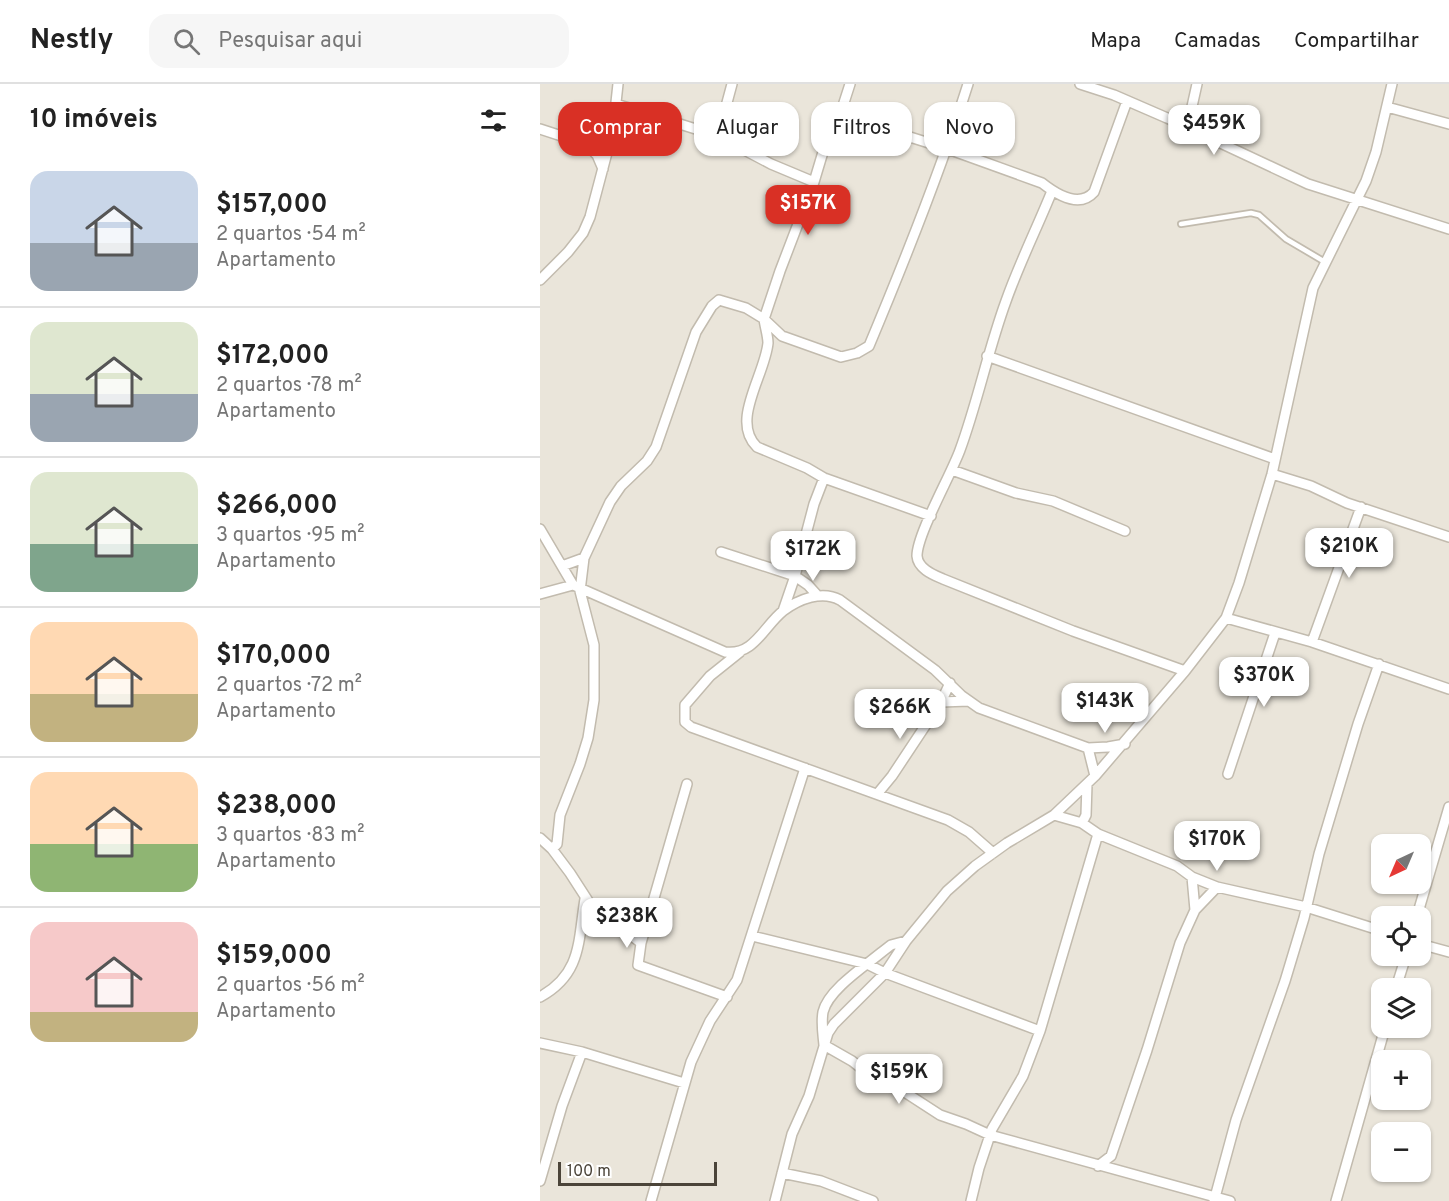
<!DOCTYPE html>
<html lang="pt">
<head>
<meta charset="utf-8">
<style>
  :root { --surface:#fff; --page:#f6f6f6; --text:#222; --muted:#767676; --line:#e0e0e0; --accent:#d93025 }
  body { margin:0; font-family:Overpass,sans-serif; background:var(--page); color:var(--text); height:100vh; display:flex; flex-direction:column; font-size:22px; white-space:nowrap }
  * { box-sizing:border-box; margin:0 }
  p { font-size:20px; color:var(--muted) }
  .icon { flex:none; width:33px; height:33px; fill:none; stroke:currentColor; stroke-width:2; stroke-linecap:round; stroke-linejoin:round }
  .map { position:relative; flex:1; overflow:hidden }
  .sheet { display:flex; flex-direction:column; background:var(--surface); width:540px }
  .sheet>* { flex:none }
  .guide { position:absolute; left:18px; top:18px; width:570px; height:54px; display:flex; gap:12px }
  .needle { width:39px; rotate:224deg }
  .controls { position:absolute; left:831px; top:750px; display:grid; gap:12px }
  .controls a { display:grid; place-items:center; width:60px; height:60px; border-radius:12px; background:var(--surface); box-shadow:0 2px 4px #0004; font-size:30px }
  .scale { position:absolute; left:18px; bottom:15px; width:159px; box-sizing:border-box; padding-left:6px; border:3px solid #4b4439; border-top:0; font-size:16px; line-height:21px; white-space:nowrap; color:#4b4439; -webkit-text-stroke:4px #fff; paint-order:stroke }
  .price { position:absolute; translate:-50% -51px; padding:0 14px; border-radius:12px; background:#fff; color:#222; font-size:20px; line-height:39px; filter:drop-shadow(0 2px 3px #0008) }
  .price::after { content:''; position:absolute; left:50%; top:36px; width:18px; height:14px; margin-left:-9px; background:inherit; clip-path:polygon(0 0,100% 0,50% 100%) }
  .price.current { background:var(--accent); color:#fff }
  ul { padding:0; list-style:none }
  li { display:flex; align-items:center; gap:18px; height:150px; padding:0 30px }
  li+li { border-top:2px solid var(--line) }
  li span { display:grid; place-items:center; flex:none; width:168px; height:120px; border-radius:18px; color:#555 }
  li>.icon { margin-inline-start:auto }
  span .icon { width:72px; height:72px; fill:#fffc; stroke-width:1 }
  li b { font-size:26px }
  h2 { display:flex; justify-content:space-between; align-items:center; height:72px; padding:0 30px; font-size:26px }
  .chip { padding:0 21px; border-radius:18px; background:var(--surface); box-shadow:0 2px 4px #0004; font-size:21px; line-height:54px }
  .chip.current { background:var(--accent); color:#fff }
  header { display:flex; align-items:center; gap:36px; box-sizing:border-box; height:84px; padding:0 30px; background:var(--surface); border-bottom:2px solid var(--line) }
  header strong { font-size:28px }
  nav { display:flex; gap:33px; margin-inline-start:auto; font-size:21px }
  .search { width:420px; height:54px; background:var(--page); display:flex; align-items:center; gap:15px; box-sizing:border-box; padding:0 21px; border-radius:18px; color:var(--muted); font-size:22px }
  main { display:flex; flex:1; min-height:0 }
  .map>svg:first-child { display:block }
</style>
</head>
<body>
<header>
<strong>Nestly</strong>
<div class="search"><svg class="icon" aria-label="search" viewBox="0 0 24 24"><circle cx="10" cy="10" r="6"/><path d="M15 15l6 6"/></svg>Pesquisar aqui</div>
<nav><a>Mapa</a><a>Camadas</a><a>Compartilhar</a></nav>
</header>
<main>
<section class="sheet">
<h2>10 imóveis<svg class="icon" aria-label="filters" viewBox="0 0 24 24"><path d="M4 7h16M4 17h16"/><circle cx="9" cy="7" r="2"/><circle cx="15" cy="17" r="2"/></svg></h2>
<ul>
<li><span style="background:linear-gradient(#c9d6e8 60%,#9aa5b1 0)"><svg class="icon" aria-label="home" viewBox="0 0 24 24"><path d="M3 11l9-7 9 7M6 9v11h12V9"/></svg></span><div><b>$157,000</b><p>2 quartos · 54 m²</p><p>Apartamento</p></div></li>
<li><span style="background:linear-gradient(#dfe7d0 60%,#9aa5b1 0)"><svg class="icon" aria-label="home" viewBox="0 0 24 24"><path d="M3 11l9-7 9 7M6 9v11h12V9"/></svg></span><div><b>$172,000</b><p>2 quartos · 78 m²</p><p>Apartamento</p></div></li>
<li><span style="background:linear-gradient(#dfe7d0 60%,#7fa58c 0)"><svg class="icon" aria-label="home" viewBox="0 0 24 24"><path d="M3 11l9-7 9 7M6 9v11h12V9"/></svg></span><div><b>$266,000</b><p>3 quartos · 95 m²</p><p>Apartamento</p></div></li>
<li><span style="background:linear-gradient(#ffd9b3 60%,#c2b280 0)"><svg class="icon" aria-label="home" viewBox="0 0 24 24"><path d="M3 11l9-7 9 7M6 9v11h12V9"/></svg></span><div><b>$170,000</b><p>2 quartos · 72 m²</p><p>Apartamento</p></div></li>
<li><span style="background:linear-gradient(#ffd9b3 60%,#8fb573 0)"><svg class="icon" aria-label="home" viewBox="0 0 24 24"><path d="M3 11l9-7 9 7M6 9v11h12V9"/></svg></span><div><b>$238,000</b><p>3 quartos · 83 m²</p><p>Apartamento</p></div></li>
<li><span style="background:linear-gradient(#f6c9c9 75%,#c2b280 0)"><svg class="icon" aria-label="home" viewBox="0 0 24 24"><path d="M3 11l9-7 9 7M6 9v11h12V9"/></svg></span><div><b>$159,000</b><p>2 quartos · 56 m²</p><p>Apartamento</p></div></li>
</ul>
</section>
<div class="map">
<svg width="909" height="1117" viewBox="0 0 909 1117">
  <rect width="100%" height="100%" fill="#f6f3ec"/>
  <!-- residential -->
  <path fill="#eae5da" fill-rule="evenodd" d="M 0,0 L 909,0 L 909,1117 L 0,1117 ZM 842,760 L 880,760 L 880,800 L 842,800 ZM 842,832 L 880,832 L 880,872 L 842,872 ZM 842,904 L 880,904 L 880,944 L 842,944 ZM 842,976 L 880,976 L 880,1016 L 842,1016 ZM 842,1048 L 880,1048 L 880,1088 L 842,1088 Z"/>
  <g fill="none" stroke-linecap="round" stroke-linejoin="round">
    <!-- service casing -->
    <g stroke="#c2bbae" stroke-width="8">
      <path id="service" d="M 641,140 L 711,129 L 719,131 L 746,155 L 785,178"/>
    </g>
    <!-- minor casing -->
    <g stroke="#c2bbae" stroke-width="12">
      <path id="minor" d="M 192,0 L 178,52 L 231,80 L 274,98
        M 540,0 L 574,11 L 627,34 L 768,100 L 909,145
        M 76,20 L 178,52
        M 847,23 L 909,40
        M 300,31 L 408,65 L 502,99 C 516,110 539,125 554,108 L 587,17
        M 0,45 L 46,60 L 57,54 L 74,37
        M 656,48 L 651,27 L 657,0
        M 46,60 L 57,71 L 63,85
        M 512,107 C 497,144 479,180 466,217 C 448,266 438,317 420,366 C 411,391 377,450 377,472 C 378,485 394,491 403,495 L 533,547 L 645,587
        M 0,196 L 28,168 L 43,149 L 50,133 L 73,46 L 78,0
        M 224,235 L 242,252 L 301,273 L 317,269 L 329,262 C 365,176 400,89 428,0
        M 224,235 C 225,243 228,252 228,259 C 225,291 190,337 217,363 L 267,384 L 284,394 L 391,432
        M 447,272 L 735,375
        M 412,386 L 476,409 L 513,417 L 585,447
        M 732,390 L 771,402 L 807,419 L 909,453
        M 0,445 L 33,501 L 185,568 C 214,572 224,542 243,527 C 259,515 282,506 300,516 L 395,586 L 422,612 L 439,624 L 548,664 L 568,663 L 585,660
        M 181,468 L 255,492 L 268,501 L 277,511
        M 22,482 L 44,474
        M 0,510 L 33,501
        M 243,527 L 255,492 L 274,420 L 284,394
        M 686,534 L 772,558 L 909,605
        M 772,558 L 821,423
        M 200,568 L 170,592 L 145,621 L 145,638 L 151,643 L 408,736 L 429,748 L 453,769
        M 401,618 L 429,617
        M 548,664 L 555,692
        M 688,690 L 735,549
        M 338,709 L 352,692 L 401,618 L 410,599
        M 514,731 L 542,739 L 558,750 L 637,782 L 652,793 L 677,803 L 766,823 L 842,847
        M 542,739 L 546,731 L 547,700
        M 0,754 L 12,765 L 30,789 L 50,820 L 101,859 L 98,881 L 187,913
        M 12,765 L 17,760 L 20,731 L 40,680 L 48,654 L 54,616 L 54,561 L 40,507 L 44,474 L 70,418 L 81,402 L 107,377 L 116,363 L 156,248 L 172,222 L 179,216 L 206,224 L 224,235 L 240,187 L 274,98 L 283,68 L 300,31 L 310,0
        M 652,793 L 655,826
        M 877,832 L 909,723
        M 212,852 L 327,880 L 345,889 L 500,947
        M 366,857 L 351,861 L 342,868 C 325,882 288,906 283,928 C 281,939 283,950 284,961 L 312,977 L 335,995 L 363,1007 L 400,1031 L 426,1040 L 450,1051 L 690,1117
        M 101,859 L 147,700
        M 880,860 L 909,868
        M 856,904 L 866,872
        M 0,913 C 42,890 38,857 45,815
        M 0,959 L 42,968 L 144,999
        M 558,1082 L 571,1072 L 607,966 L 640,859 L 655,826 L 677,803
        M 242,1089 L 281,1097 L 333,1117
        M 0,1097 L 22,1022 L 42,968
        M 111,1117 L 151,978 L 170,937 L 197,896 L 265,684
        M 235,1117 L 252,1050 L 269,1012 L 288,949 L 294,940 L 345,889 L 366,857 L 407,807 L 435,782 L 467,759 L 514,731 L 555,692 L 645,587 L 686,534 L 699,499 L 732,390 L 773,204 L 826,97 L 836,68 L 852,0
        M 431,1117 L 439,1084 L 452,1045 L 483,992 L 500,947 L 558,750
        M 674,1117 L 696,1036 L 745,897 L 764,834 L 779,770 L 818,640 L 839,580
        M 796,1117 L 845,944"/>
    </g>
    <!-- service -->
    <use href="#service" stroke="#fff" stroke-width="4.5"/>
    <!-- minor -->
    <use href="#minor" stroke="#fff" stroke-width="9"/>
  </g>
</svg>
<div class="controls">
<a><svg class="needle" viewBox="-14 -14 28 28"><path d="M0-13l5 13h-10z" fill="#e53935"/><path d="M0 13l5-13h-10z" fill="#767676"/></svg></a>
<a><svg class="icon" aria-label="locate" viewBox="0 0 24 24"><circle cx="12" cy="12" r="6"/><path d="M12 2v4M12 18v4M2 12h4M18 12h4"/></svg></a>
<a><svg class="icon" aria-label="layers" viewBox="0 0 24 24"><path d="M12 4l9 5-9 5-9-5zM3 14l9 5 9-5"/></svg></a>
<a>+</a>
<a>−</a>
</div>
<div class="scale">100 m</div>
<b class="price" style="left:674px;top:72px">$459K</b>
<b class="price current" style="left:268px;top:152px">$157K</b>
<b class="price" style="left:809px;top:495px">$210K</b>
<b class="price" style="left:273px;top:498px">$172K</b>
<b class="price" style="left:724px;top:624px">$370K</b>
<b class="price" style="left:565px;top:650px">$143K</b>
<b class="price" style="left:360px;top:656px">$266K</b>
<b class="price" style="left:677px;top:788px">$170K</b>
<b class="price" style="left:87px;top:865px">$238K</b>
<b class="price" style="left:359px;top:1021px">$159K</b>
<div class="guide">
<a class="chip current">Comprar</a>
<a class="chip">Alugar</a>
<a class="chip">Filtros</a>
<a class="chip">Novo</a>
</div>
</div>
</main>
</body>
</html>
